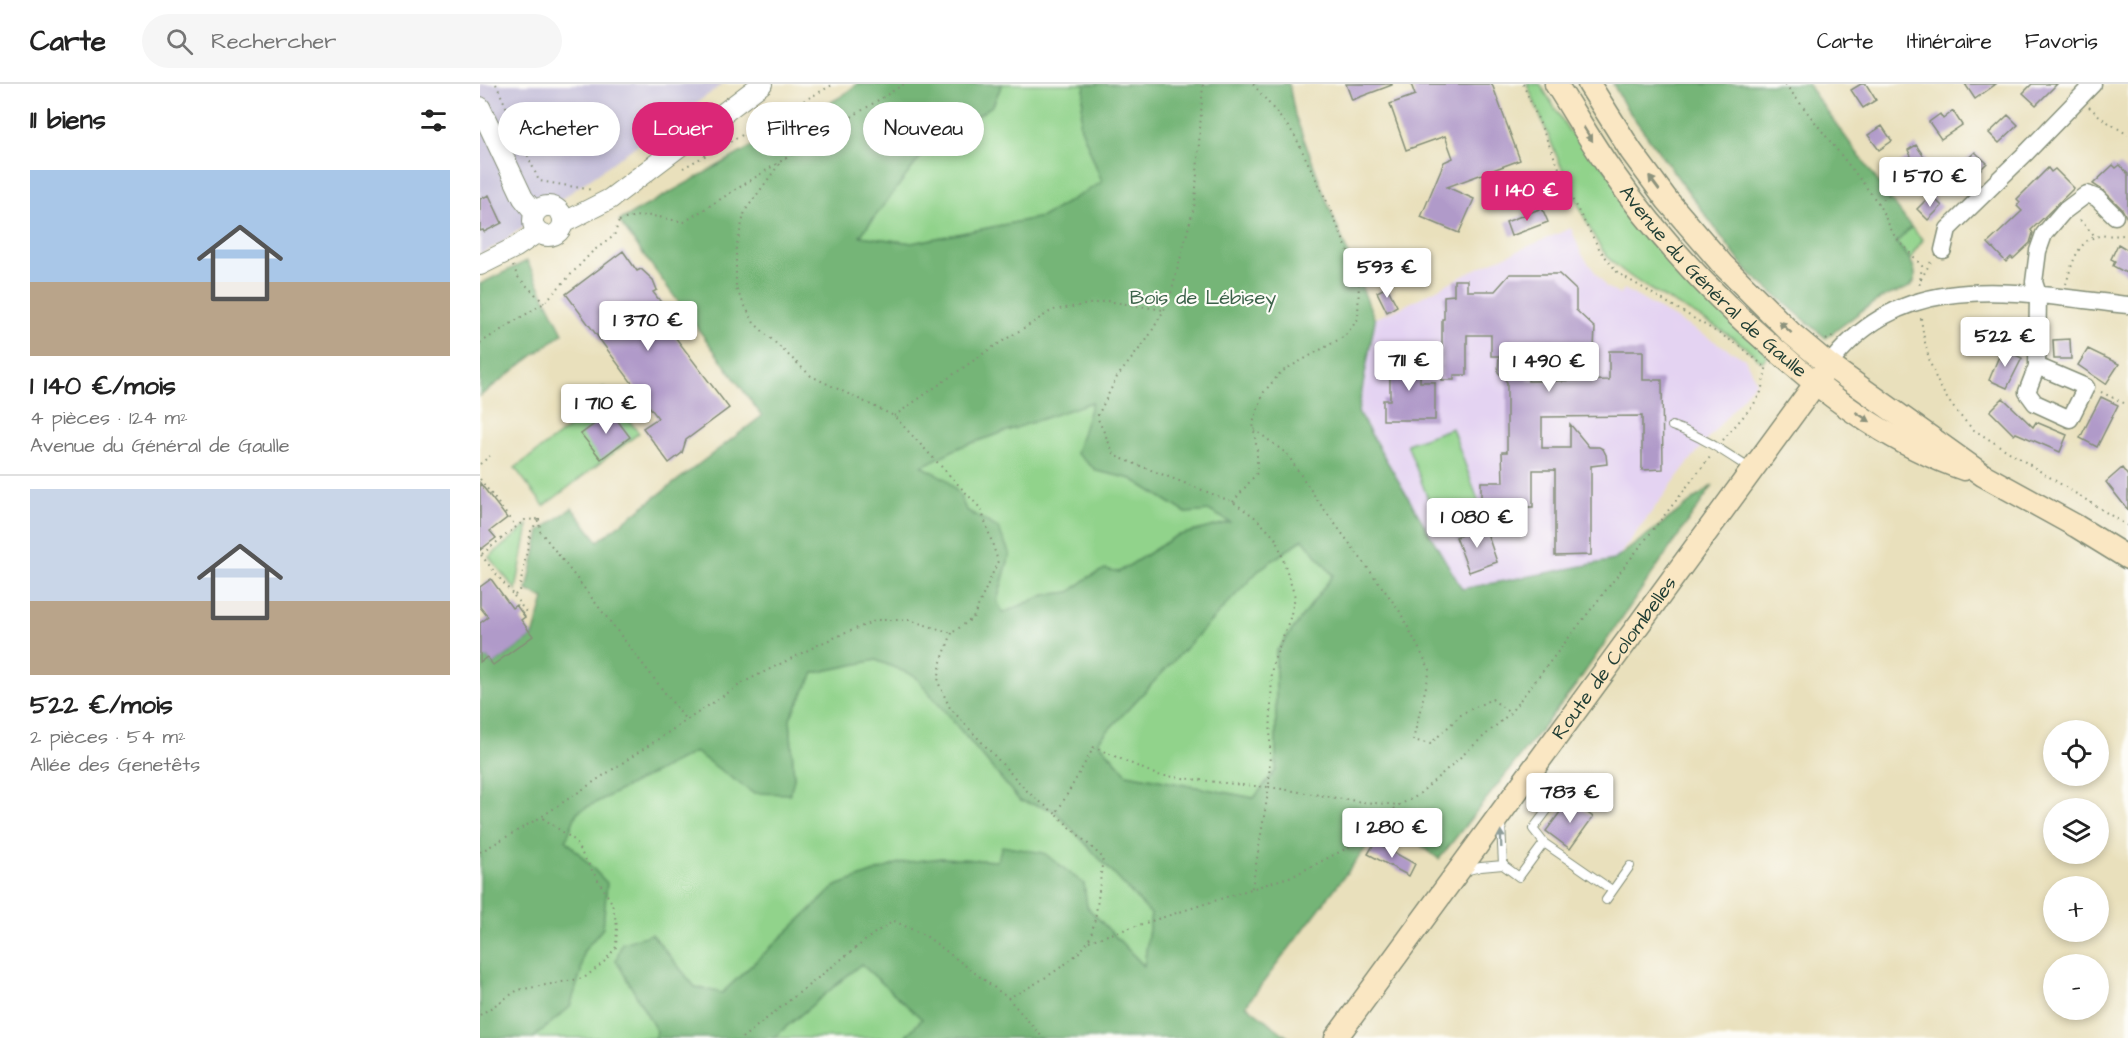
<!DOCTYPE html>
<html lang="fr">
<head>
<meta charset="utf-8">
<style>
  :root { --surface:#fff; --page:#f6f6f6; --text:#222; --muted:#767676; --line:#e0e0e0; --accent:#db2777 }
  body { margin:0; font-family:"Architects Daughter",sans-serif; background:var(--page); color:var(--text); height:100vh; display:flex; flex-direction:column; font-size:22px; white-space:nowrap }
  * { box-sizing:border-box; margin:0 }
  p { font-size:20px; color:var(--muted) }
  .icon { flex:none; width:33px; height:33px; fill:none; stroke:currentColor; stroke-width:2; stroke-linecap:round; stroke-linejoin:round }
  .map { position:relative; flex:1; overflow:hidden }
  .side { display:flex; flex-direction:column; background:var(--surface); width:480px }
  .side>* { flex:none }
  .hud { position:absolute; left:18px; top:18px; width:570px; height:54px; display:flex; gap:12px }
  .fabs { position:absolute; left:1563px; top:636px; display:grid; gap:12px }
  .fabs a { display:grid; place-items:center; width:66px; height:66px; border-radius:50%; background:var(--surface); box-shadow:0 3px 9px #0003; font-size:30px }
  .price { position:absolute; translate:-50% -51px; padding:0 14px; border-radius:6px; background:#fff; color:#222; font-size:20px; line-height:39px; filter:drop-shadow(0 2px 3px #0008) }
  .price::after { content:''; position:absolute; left:50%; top:36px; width:18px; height:14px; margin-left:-9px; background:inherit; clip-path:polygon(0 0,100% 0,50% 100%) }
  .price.active { background:var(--accent); color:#fff }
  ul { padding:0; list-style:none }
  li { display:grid; align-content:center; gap:12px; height:318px; padding:0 30px }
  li+li { border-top:2px solid var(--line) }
  li span { display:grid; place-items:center; height:186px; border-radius:0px; color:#555 }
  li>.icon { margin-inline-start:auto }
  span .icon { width:108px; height:108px; fill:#fffc; stroke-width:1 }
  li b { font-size:26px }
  h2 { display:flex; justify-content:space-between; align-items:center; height:72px; padding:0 30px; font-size:26px }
  .pill { padding:0 21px; border-radius:27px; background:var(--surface); box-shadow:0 3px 9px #0003; font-size:21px; line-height:54px }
  .pill.active { background:var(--accent); color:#fff }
  header { display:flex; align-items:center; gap:36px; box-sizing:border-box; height:84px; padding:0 30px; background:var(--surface); border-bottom:2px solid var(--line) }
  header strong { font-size:28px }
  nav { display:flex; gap:33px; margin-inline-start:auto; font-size:21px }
  .search { width:420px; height:54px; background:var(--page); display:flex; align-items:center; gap:15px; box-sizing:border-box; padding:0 21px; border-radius:33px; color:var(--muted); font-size:22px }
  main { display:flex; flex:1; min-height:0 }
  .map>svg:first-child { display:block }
</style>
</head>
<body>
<header>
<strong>Carte</strong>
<div class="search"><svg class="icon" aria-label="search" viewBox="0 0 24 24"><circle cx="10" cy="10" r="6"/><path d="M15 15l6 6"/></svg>Rechercher</div>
<nav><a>Carte</a><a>Itinéraire</a><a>Favoris</a></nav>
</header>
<main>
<section class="side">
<h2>11 biens<svg class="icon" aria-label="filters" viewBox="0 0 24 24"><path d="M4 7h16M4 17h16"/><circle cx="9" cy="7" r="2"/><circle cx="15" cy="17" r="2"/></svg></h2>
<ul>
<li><span style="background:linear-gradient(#a9c7e8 60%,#b9a48a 0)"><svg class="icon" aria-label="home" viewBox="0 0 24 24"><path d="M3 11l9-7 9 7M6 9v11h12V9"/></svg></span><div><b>1 140 €/mois</b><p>4 pièces · 124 m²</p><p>Avenue du Général de Gaulle</p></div></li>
<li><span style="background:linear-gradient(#c9d6e8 60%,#b9a48a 0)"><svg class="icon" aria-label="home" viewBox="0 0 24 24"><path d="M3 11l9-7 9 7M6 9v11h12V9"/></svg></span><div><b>522 €/mois</b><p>2 pièces · 54 m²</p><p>Allée des Genetêts</p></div></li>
</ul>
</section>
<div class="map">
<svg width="1648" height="954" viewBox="0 0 1648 954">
  <rect width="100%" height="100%" fill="#fdfcf7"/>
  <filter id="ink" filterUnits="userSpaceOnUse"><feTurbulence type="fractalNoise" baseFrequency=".0167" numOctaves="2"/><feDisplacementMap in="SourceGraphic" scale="12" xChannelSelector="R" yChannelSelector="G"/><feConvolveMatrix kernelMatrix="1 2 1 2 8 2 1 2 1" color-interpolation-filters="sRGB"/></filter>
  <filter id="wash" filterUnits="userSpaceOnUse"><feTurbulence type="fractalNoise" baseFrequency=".008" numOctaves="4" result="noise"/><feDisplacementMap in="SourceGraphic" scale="24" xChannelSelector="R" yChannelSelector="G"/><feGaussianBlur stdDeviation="1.35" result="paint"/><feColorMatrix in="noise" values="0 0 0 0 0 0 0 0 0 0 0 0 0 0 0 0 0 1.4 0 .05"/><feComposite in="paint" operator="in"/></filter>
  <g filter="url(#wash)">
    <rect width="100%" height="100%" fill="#e9e0bc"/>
    <!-- built -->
    <path fill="#e4d3f2" d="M 1091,144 L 1101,169 L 1126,203 L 1140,211 L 1144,205 L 1265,275 L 1276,297 L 1204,384 L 1058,581 L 1031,610 L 800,270 L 916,226 L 1000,183 Z"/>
    <!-- industrial -->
    <path fill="#c6c0da" d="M 0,0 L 243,0 L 38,146 L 22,159 L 0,170 Z"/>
    <!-- green -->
    <path fill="#91d38b" stroke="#588860" stroke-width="1.5" d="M 522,0 L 605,0 L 600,41 L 622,98 L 562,133 L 432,159 L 380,152 L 442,71 L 513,21 Z
      M 1047,0 L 1060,0 L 1089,47 L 1105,61 L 1288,271 L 1282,278 C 1241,237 1182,219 1138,183 C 1119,168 1109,142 1099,122 C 1080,82 1064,41 1047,0 Z
      M 1431,143 L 1443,156 L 1434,168 L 1431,176 L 1416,159 Z
      M 124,304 L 159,349 L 64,422 L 35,384 L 111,327 L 105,319 Z
      M 612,317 L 617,387 L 652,395 L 706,429 L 730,427 L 751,438 L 696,452 L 639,488 L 609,493 L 590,508 L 565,511 L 523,529 L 517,517 L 530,470 L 518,444 L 486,426 L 479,410 L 441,382 L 480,363 Z
      M 972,344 L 1002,427 L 959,444 L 927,360 Z
      M 48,441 L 36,506 L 9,473 Z
      M 824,455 L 853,492 L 796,568 L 796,686 L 774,714 L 647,690 L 618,657 L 780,485 Z
      M 396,576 L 435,592 L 540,717 L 574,725 L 671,830 L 664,882 L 607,823 L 604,800 L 517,777 L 461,774 L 356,802 L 242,909 L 215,903 L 172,850 L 136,876 L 177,948 L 174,954 L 53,954 L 68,942 L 101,888 L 103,868 L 123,844 L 126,799 L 86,756 L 97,728 L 215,668 L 273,709 L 314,695 L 310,634 L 334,589 Z
      M 381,880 L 442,935 L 424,954 L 293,954 Z"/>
    <!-- forest -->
    <path fill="#74b577" stroke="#4a7956" stroke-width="1.5" fill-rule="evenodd" d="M 377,0 L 522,0 L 513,21 L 442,71 L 380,152 L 432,159 L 562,133 L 622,98 L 600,41 L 605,0 L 809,0 L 815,31 L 848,120 L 895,236 L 878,328 L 982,505 L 1134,476 L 1233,401 L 1096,601 L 959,775 L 907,736 L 766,921 L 809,954 L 424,954 L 442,935 L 381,880 L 293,954 L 174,954 L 177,948 L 136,876 L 142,859 L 172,850 L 215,903 L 242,909 L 356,802 L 419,779 L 461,774 L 517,777 L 522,762 L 564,769 L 604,800 L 607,823 L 664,882 L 671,830 L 574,726 L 540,717 L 435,592 L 396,576 L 334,589 L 310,634 L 314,695 L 310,710 L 273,709 L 215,668 L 97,728 L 86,756 L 127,799 L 123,844 L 103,868 L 101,888 L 90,923 L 53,954 L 0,954 L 0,572 L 7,573 L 13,581 L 53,552 L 64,515 L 47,506 L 60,447 L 92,424 L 118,457 L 282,332 L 139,137 L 362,12 ZM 612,318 L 596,369 L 617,387 L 652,395 L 706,429 L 730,427 L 750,438 L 696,452 L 639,488 L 625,485 L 609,493 L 590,508 L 565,511 L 523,529 L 517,517 L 530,470 L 518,444 L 486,426 L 479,410 L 466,395 L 442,382 L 480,363 ZM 823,455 L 853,491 L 796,568 L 796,686 L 774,714 L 647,690 L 618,657 L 780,485 Z
      M 1133,0 L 1327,0 L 1431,143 L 1416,159 C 1425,169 1437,181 1435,195 C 1433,206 1412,209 1404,213 C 1385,222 1364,241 1346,254 L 1266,186 L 1145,22 Z
      M 47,177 L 83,249 L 0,312 L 0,200 Z"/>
    <g id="blocks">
      <!-- building -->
      <path fill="#b09ac9" d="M 866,0 L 912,0 L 912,1 L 872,16 Z
        M 931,0 L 1012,0 L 1040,76 L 967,103 L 994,115 L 979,149 L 941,133 L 964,78 L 973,74 L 965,52 L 926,66 L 910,20 L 935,11 Z
        M 1381,0 L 1386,0 L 1396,16 L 1383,24 L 1371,6 Z
        M 1485,0 L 1516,0 L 1495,15 Z
        M 1552,0 L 1577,0 L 1556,21 L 1543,9 Z
        M 1473,27 L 1482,41 L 1461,55 L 1449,38 L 1460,30 L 1463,35 Z
        M 1528,31 L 1538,41 L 1519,59 L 1509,49 Z
        M 1402,42 L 1412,57 L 1399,66 L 1388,51 Z
        M 1436,61 L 1447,77 L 1419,96 L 1412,85 L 1431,72 L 1428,66 Z
        M 1495,68 L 1507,79 L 1489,97 L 1477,85 Z
        M 1633,81 L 1636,84 L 1640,81 L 1648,90 L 1648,136 L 1642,125 L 1624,107 L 1613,100 Z
        M 1568,84 L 1571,88 L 1575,85 L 1594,104 L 1551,146 L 1553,149 L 1550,159 L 1533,175 L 1531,173 L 1526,178 L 1508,159 L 1542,127 L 1537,122 L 1540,118 L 1537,115 Z
        M 9,111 L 22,139 L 4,148 L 3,146 L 0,147 L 0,115 Z
        M 1451,111 L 1462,122 L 1448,136 L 1437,125 Z
        M 1062,124 L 1068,138 L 1031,152 L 1026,138 Z
        M 1638,160 L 1648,166 L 1648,190 L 1633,182 L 1635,177 L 1631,175 Z
        M 143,167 L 157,187 L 161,185 L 173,196 L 177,206 L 173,208 L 203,247 L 195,253 L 249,324 L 206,356 L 202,369 L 189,379 L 163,344 L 178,334 L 86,210 Z
        M 1030,190 L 1079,190 L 1096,206 L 1096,226 L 1115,244 L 1114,264 L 1083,297 L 1084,272 L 1049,272 L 1048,297 L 1129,296 L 1129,267 L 1163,267 L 1163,296 L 1182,296 L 1183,385 L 1162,386 L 1162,332 L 1062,333 L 1062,364 L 1090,364 L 1090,340 L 1109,363 L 1119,363 L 1123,365 L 1126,371 L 1127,380 L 1111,382 L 1111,471 L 1075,472 L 1075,386 L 1053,386 L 1053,423 L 1045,423 L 1045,428 L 1017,428 L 1017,418 L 1001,418 L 1001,398 L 1023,398 L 1022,368 L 1027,368 L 1027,298 L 1018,288 L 1019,272 L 1011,272 L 1011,251 L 987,251 L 987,291 L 974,291 L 974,296 L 962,296 L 962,235 L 964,235 L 964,212 L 974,211 L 974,196 L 987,196 L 987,207 L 1015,207 Z
        M 907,203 L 917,222 L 907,228 L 897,208 Z
        M 1590,255 L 1591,275 L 1574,275 L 1573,256 Z
        M 1522,265 L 1542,274 L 1527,304 L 1509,296 Z
        M 1608,265 L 1639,280 L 1626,300 L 1598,281 Z
        M 910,271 L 940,271 L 940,298 L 955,298 L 955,336 L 903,336 L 903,316 L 910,316 Z
        M 1621,313 L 1638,321 L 1617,363 L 1600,354 Z
        M 1523,314 L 1553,343 L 1556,338 L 1587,351 L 1580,368 L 1536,349 L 1534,351 L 1510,327 Z
        M 131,328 L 150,353 L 121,375 L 101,350 Z
        M 1642,384 L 1648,392 L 1648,426 L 1626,398 Z
        M 0,399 L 27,434 L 10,447 L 16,454 L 0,466 Z
        M 1005,443 L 1017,478 L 989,488 L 976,453 Z
        M 11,495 L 32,524 L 36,521 L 45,533 L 41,536 L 53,552 L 13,581 L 7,573 L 0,578 L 0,539 L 8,533 L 0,523 L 0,503 Z
        M 1089,716 L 1113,733 L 1090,765 L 1066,747 Z
        M 895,758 L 935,780 L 929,792 L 888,770 Z"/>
    </g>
  </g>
  <g filter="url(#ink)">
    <use href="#blocks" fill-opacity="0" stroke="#848e78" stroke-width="1.5"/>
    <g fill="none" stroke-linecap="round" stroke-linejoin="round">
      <!-- service casing -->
      <g stroke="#848e78" stroke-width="10">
        <path id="service" d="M 1192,342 C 1222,352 1246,369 1272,386
          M 1077,713 L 1053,745 L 1064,759 L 1132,806
          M 1021,739 L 1023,781
          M 984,787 L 1001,783 L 1023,781 L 1039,793 L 1064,759
          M 1126,816 L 1150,782"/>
      </g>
      <!-- minor casing -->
      <g stroke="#848e78" stroke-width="19">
        <path id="minor" d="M 1463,166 L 1468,145 L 1547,68 L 1613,0
          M 1349,281 C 1425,180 1540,210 1648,221
          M 1557,282 L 1606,303 L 1590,335 L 1555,319 L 1547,308 L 1557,282 L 1558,210 L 1554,198 L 1558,167 L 1564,150 L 1583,128 L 1607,110 L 1617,114 L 1635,132"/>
      </g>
      <!-- tertiary casing -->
      <g stroke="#848e78" stroke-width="22">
        <path id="tertiary" d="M 0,23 L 43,114 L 55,129
          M53 137a15 15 0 1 1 30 0a15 15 0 1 1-30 0Z
          M 83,139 L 130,115 L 282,0
          M 0,181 L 36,163 L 58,148"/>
      </g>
      <!-- secondary casing -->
      <g stroke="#848e78" stroke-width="25">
        <g id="secondary">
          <path id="s1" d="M 1076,0 C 1094,28 1111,58 1130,85 C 1179,155 1238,217 1303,272 C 1357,319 1416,362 1484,385"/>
          <path d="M 1109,0 L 1151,67 L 1187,116 L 1242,180 L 1312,250 L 1349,281 L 1503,391 L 1596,442 L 1648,474"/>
          <path id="s2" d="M 856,954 L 1349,281"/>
        </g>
      </g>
      <!-- path -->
      <path stroke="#848e78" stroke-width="2" stroke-dasharray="1.5 4.5" stroke-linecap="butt" d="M 16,0 L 59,97 L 112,106
        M 1043,0 L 1094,119 L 1120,166 L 1138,189 L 1260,262 L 1285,283
        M 1305,0 L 1383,99 L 1398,119 L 1414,151 L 1442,182 L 1439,204
        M 1609,23 L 1623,35 L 1648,51
        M 203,84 L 354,0
        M 1398,119 L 1454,80 L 1483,109
        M 1600,136 L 1616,153
        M 139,137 C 168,127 175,133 204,138 L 424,0
        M 33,182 L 38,193 L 64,219
        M 1441,195 L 1452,176
        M 1586,200 C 1591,184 1596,159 1615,153 C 1625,150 1637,153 1648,150
        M 1441,234 C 1447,281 1459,313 1494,346 L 1648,442
        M 1346,256 L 1356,250
        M 0,259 L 64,219 L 113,167 L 134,152 L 139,137
        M 1621,308 L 1648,321
        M 414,332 L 510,265 L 573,226 L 627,217 L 684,226
        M 774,345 L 807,370 L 838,417 L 919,526 L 950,586 L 933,656 L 950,660 L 983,629 L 1012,615 L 1030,629
        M 1243,356 L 1274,320 L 1281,308 L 1287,281
        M 0,380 L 10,372
        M 0,395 L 36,443
        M 753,418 L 777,389 L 777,367 L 773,339 L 784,308 L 801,288 L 865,252 L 878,235 L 879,193 L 848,120 L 814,50 L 773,0
        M 59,435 L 60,447 L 206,636
        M 2,470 L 45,436 L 59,435
        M 1,471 L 34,512 L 39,507 L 51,447 L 59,435
        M 34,512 L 46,528 L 43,530
        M 472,549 L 461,578 L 458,598 L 470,624 L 550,710 L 576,730
        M 0,768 L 61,733 L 264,598 L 344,558 L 397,536 L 429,536 L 472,549 L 493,534 L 518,477 L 501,425 L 414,332 L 331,292 L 274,239 L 256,205 L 256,164 L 265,127 L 300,79
        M 772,804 L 789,703 L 882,718 L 919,721
        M 609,857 L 815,791 L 873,761 L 919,721 L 937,712 L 1030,629 L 1230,373
        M 528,914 L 563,954
        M 0,931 L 38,906 L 104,894 L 124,878 L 136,863 L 137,842 L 132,819 L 93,755 L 61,733
        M 262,954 L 396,848 L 414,837 L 446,852 L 528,914 C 549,904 596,878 608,857 C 617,842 620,793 623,774 L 576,730 L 614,663 L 677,691 L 762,701 L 789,703 L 792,582 L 810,534 L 815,513 L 797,456 L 776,434 L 753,418 L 635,372 L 617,333 L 637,293 L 668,254 L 689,217 L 715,119 L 723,0"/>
      <!-- service -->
      <use href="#service" stroke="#fff" stroke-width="8"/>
      <!-- minor -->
      <use href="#minor" stroke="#fff" stroke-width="16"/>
      <!-- tertiary -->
      <use href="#tertiary" stroke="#fff" stroke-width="20"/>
      <!-- secondary -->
      <use href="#secondary" stroke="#fae7c3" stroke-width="22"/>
    </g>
    <!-- one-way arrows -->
    <defs><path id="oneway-solid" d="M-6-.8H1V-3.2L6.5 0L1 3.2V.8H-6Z" transform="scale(1.5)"/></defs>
    <g fill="#8c927c">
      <use href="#oneway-solid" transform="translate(1108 50) rotate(58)"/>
      <use href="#oneway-solid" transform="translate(1174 99) rotate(-127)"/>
      <use href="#oneway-solid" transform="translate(1305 243) rotate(-137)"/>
      <use href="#oneway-solid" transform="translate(1383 333) rotate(33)"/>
    </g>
    <use fill="#8f9e9a" href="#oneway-solid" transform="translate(1021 755) rotate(-92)"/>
  </g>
  <g text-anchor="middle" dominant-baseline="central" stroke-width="4.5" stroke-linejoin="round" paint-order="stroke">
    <!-- street labels -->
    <g font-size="20" fill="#1f3d34" stroke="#fdfcf7">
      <text stroke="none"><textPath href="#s1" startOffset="254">Avenue du Général de Gaulle</textPath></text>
      <text stroke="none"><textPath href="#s2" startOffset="471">Route de Colombelles</textPath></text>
    </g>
    <!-- park labels -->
    <g font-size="20" fill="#3c624a" stroke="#fdfcf7">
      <text x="723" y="214">Bois de Lébisey</text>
    </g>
  </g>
</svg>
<div class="fabs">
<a><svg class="icon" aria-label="locate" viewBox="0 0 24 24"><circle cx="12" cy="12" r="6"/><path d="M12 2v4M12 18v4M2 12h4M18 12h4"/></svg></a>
<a><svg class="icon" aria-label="layers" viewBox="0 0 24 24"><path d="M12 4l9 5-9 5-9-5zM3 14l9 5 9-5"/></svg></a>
<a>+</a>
<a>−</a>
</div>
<b class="price" style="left:1450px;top:124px">1 570 €</b>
<b class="price active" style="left:1047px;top:138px">1 140 €</b>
<b class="price" style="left:907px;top:215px">593 €</b>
<b class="price" style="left:168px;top:268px">1 370 €</b>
<b class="price" style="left:1525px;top:284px">522 €</b>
<b class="price" style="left:929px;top:308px">711 €</b>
<b class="price" style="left:1069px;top:309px">1 490 €</b>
<b class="price" style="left:126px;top:351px">1 710 €</b>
<b class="price" style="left:997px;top:465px">1 080 €</b>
<b class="price" style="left:1090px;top:740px">783 €</b>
<b class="price" style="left:912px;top:775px">1 280 €</b>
<div class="hud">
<a class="pill">Acheter</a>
<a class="pill active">Louer</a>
<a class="pill">Filtres</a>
<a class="pill">Nouveau</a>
</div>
</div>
</main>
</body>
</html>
